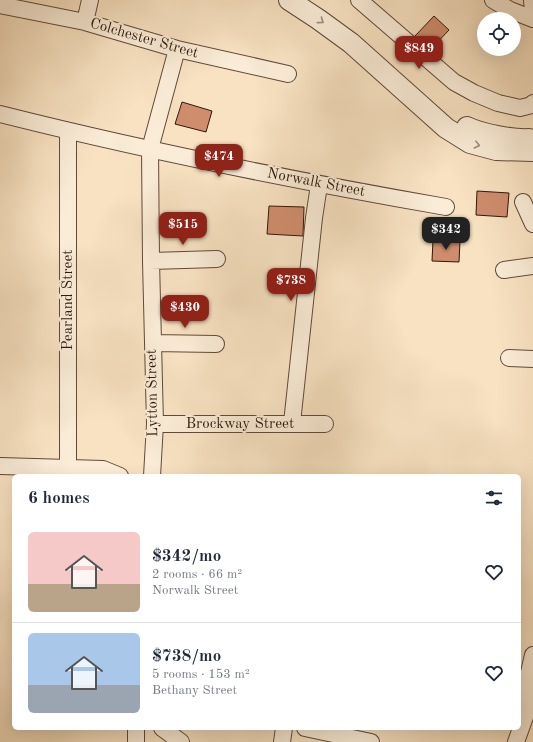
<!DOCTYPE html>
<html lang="en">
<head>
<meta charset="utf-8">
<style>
  :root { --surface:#fff; --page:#f2f2f3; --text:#1f2937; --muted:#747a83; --line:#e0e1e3; --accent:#8f2418 }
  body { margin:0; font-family:"Old Standard TT",serif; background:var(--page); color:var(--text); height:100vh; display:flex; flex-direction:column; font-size:15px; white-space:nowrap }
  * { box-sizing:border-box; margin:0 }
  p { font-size:13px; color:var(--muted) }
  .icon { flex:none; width:22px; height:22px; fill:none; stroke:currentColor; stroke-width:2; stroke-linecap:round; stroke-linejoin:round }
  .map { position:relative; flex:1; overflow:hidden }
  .sheet { position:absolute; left:12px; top:474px; width:509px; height:256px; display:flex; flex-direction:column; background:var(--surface); border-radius:6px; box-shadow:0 4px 16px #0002 }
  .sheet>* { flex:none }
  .tools { position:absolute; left:477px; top:12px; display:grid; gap:8px }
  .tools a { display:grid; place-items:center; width:44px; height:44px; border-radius:50%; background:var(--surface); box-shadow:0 4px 16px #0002; font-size:20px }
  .price { position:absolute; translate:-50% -34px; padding:0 9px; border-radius:8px; background:var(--accent); color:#fff; font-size:13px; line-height:26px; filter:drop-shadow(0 1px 2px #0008) }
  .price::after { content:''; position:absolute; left:50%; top:24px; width:12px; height:9px; margin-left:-6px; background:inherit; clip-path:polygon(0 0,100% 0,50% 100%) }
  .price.active { background:#222; color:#fff }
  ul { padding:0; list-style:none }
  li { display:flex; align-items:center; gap:12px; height:100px; padding:0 16px }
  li+li { border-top:1px solid var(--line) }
  li span { display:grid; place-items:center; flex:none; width:112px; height:80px; border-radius:6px; color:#555 }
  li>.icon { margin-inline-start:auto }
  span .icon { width:48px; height:48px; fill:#fffc; stroke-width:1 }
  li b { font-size:17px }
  h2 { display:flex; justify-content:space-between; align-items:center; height:48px; padding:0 16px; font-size:17px }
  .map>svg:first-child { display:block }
</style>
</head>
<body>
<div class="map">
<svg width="533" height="742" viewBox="0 0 533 742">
  <rect width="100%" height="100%" fill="#f8e2c2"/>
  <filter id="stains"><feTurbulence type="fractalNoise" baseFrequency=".005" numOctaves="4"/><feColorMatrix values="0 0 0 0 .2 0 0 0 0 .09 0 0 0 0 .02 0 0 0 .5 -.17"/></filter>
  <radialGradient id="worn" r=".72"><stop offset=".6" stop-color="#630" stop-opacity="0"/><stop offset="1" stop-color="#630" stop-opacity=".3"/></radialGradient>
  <!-- building -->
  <path fill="#cf8d6d" stroke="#2e180d" d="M 434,16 L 449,30 L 431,49 L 415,36 Z
    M 182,102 L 212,111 L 206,132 L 175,124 Z
    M 477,191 L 509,193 L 507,217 L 476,215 Z
    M 269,206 L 304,207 L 303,236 L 267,234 Z
    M 433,240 L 460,241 L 459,262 L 432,261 Z"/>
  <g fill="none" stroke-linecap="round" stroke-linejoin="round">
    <!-- minor casing -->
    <g stroke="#604a3a" stroke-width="18">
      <path id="minor" d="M 359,0 L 454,82 L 474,93 L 498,103 L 520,108 L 532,105 L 533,103
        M 493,0 L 510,10 L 533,19
        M 532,0 L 533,12
        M 0,5 L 85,22 L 177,49 L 288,74
        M 85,22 L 90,0
        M 0,114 C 147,151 297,181 446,207
        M 523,202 L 533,224
        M 151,261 L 217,259
        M 504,270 L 533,266
        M 153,343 L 216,344
        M 509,358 L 533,359
        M 292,423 L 314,218 L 319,185
        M 155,424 L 325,424
        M 0,466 L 103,469 L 120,476
        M 68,468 L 68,131
        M 152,476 L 155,424 L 151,261 L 150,149 L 177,49
        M 162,728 L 181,742
        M 305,728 L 371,742
        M 136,742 L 136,728
        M 282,742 L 284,728
        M 516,742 L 526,714 L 527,681 L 533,655"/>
    </g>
    <!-- tertiary casing -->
    <g stroke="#604a3a" stroke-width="22">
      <path id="tertiary" d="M 289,0 L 318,19 L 351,43 L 446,128 L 470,143 L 496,150 L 533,151
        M 467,127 C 481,134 514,140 529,139"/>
    </g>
    <!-- minor -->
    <use href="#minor" stroke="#faecd7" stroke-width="16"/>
    <!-- tertiary -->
    <use href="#tertiary" stroke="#faecd7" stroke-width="20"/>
  </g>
  <!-- one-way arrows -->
  <defs><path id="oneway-chevron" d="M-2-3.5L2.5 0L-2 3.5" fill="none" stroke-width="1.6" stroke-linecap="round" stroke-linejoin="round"/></defs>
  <g stroke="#9e8d7c">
    <use href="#oneway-chevron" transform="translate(321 21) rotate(36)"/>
    <use href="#oneway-chevron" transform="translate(477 145) rotate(14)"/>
  </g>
  <g text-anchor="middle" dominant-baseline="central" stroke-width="4" stroke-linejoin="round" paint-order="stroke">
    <!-- street labels -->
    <g font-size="15" fill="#2e180d" stroke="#faecd7">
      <text transform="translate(144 39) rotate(16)">Colchester Street</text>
      <text transform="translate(316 183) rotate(11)">Norwalk Street</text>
      <text transform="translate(68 300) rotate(-90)">Pearland Street</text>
      <text transform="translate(153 393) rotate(-91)">Lytton Street</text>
      <text x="240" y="424">Brockway Street</text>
    </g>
  </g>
  <rect width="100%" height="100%" filter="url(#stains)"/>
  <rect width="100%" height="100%" fill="url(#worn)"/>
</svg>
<div class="tools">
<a><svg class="icon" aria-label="locate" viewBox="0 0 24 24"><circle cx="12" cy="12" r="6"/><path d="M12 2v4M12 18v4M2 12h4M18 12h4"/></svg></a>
</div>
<b class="price" style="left:419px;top:70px">$849</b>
<b class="price" style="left:219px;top:178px">$474</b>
<b class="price" style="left:183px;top:246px">$515</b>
<b class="price active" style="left:446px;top:251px">$342</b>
<b class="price" style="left:291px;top:302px">$738</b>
<b class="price" style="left:185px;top:329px">$430</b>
<section class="sheet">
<h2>6 homes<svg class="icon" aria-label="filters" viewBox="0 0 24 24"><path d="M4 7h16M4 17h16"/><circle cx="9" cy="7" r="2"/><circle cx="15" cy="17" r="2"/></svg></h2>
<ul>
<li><span style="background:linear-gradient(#f6c9c9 65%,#b9a48a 0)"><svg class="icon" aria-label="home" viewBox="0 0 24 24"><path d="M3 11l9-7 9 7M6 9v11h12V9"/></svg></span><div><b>$342/mo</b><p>2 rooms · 66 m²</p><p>Norwalk Street</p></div><svg class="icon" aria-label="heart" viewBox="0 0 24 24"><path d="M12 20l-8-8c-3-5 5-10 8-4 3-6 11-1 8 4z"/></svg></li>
<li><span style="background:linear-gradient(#a9c7e8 65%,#9aa5b1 0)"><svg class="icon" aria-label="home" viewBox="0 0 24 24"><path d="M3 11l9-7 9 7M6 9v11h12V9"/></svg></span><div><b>$738/mo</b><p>5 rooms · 153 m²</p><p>Bethany Street</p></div><svg class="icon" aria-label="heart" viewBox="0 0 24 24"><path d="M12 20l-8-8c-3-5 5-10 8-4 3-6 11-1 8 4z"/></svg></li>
</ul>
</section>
</div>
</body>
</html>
